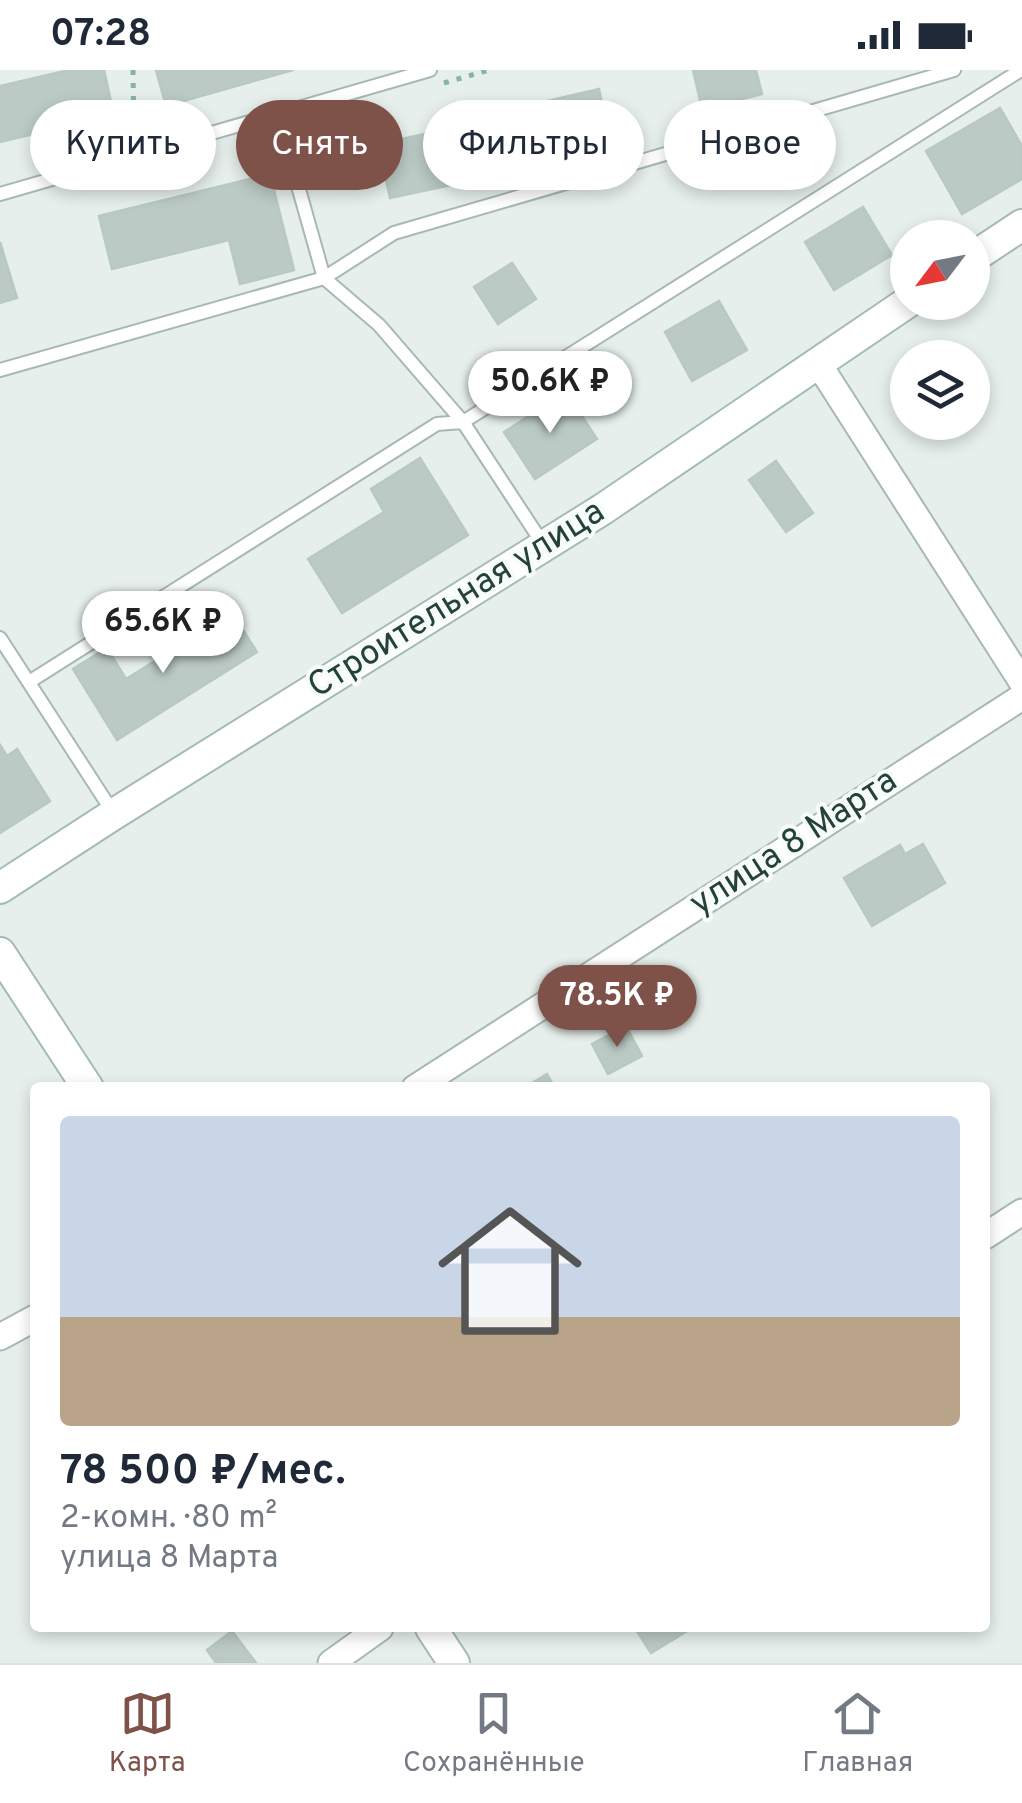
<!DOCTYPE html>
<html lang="ru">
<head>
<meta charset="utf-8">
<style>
  :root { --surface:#fff; --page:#f2f2f3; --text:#1f2937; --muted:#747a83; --line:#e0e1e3; --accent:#7f5249 }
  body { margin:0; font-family:Overpass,sans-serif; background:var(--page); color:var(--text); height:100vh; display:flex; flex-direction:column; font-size:38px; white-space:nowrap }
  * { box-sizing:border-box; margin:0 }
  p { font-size:32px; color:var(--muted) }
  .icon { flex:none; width:55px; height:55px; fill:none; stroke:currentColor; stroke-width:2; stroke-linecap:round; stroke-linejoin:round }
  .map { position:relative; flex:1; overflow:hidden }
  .side { position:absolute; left:30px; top:1012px; width:960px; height:550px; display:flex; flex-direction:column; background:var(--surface); border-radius:10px; box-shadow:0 5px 15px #0003 }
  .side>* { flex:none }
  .banner { position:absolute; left:30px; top:30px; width:962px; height:90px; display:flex; gap:20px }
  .needle { width:65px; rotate:238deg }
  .tools { position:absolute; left:890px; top:150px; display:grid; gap:20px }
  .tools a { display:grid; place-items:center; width:100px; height:100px; border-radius:50%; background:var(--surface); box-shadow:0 5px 15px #0003; font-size:50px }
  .price { position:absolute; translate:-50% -85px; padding:0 22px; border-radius:35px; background:#fff; color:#222; font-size:32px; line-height:65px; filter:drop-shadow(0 2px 5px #0008) }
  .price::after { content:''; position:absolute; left:50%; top:60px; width:30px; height:22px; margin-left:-15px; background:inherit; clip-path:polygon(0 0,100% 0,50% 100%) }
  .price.current { background:var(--accent); color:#fff }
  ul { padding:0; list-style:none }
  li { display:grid; align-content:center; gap:20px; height:530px; padding:0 30px }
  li+li { border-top:2px solid var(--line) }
  li span { display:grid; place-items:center; height:310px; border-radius:10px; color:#555 }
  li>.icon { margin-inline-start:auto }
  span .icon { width:180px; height:180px; fill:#fffc; stroke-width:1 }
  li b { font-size:42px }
  .tag { padding:0 35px; border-radius:45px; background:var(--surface); box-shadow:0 5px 15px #0003; font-size:35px; line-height:90px }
  .tag.current { background:var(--accent); color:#fff }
  .status { display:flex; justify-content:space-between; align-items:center; height:70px; padding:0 50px; background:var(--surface); direction:ltr }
  .status svg { height:28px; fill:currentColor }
  .tabs { display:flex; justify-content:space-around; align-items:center; height:140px; border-top:2px solid var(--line); background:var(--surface); font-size:28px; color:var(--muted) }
  .tabs a { display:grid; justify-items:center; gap:5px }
  .tabs .current { color:var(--accent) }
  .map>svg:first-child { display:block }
</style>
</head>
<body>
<div class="status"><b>07:28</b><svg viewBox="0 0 49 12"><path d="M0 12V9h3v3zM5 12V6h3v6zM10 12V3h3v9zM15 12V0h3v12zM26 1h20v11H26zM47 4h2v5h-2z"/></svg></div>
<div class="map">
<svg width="1022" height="1593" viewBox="0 0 1022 1593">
  <rect width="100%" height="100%" fill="#e6efeb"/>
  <!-- building -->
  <path fill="#bbcac4" stroke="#b8c9c2" stroke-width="2.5" d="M 69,0 L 104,0 L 114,45 L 0,72 L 0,16 Z
    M 156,0 L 293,0 L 166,36 Z
    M 693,0 L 756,0 L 762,24 L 702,39 Z
    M 599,19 L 609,65 L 550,78 L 539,33 Z
    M 1000,38 L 1022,76 L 1022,109 L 962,144 L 926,81 Z
    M 439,61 L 451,115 L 390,128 L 378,74 Z
    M 270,104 L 294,200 L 240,214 L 229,170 L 112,199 L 99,146 Z
    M 863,137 L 892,185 L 834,220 L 805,172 Z
    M 0,172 L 17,228 L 0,233 Z
    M 512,193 L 536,229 L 498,254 L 474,217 Z
    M 719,231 L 747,280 L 692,311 L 665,262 Z
    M 566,322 L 597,369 L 535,409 L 504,362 Z
    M 420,388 L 468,465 L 342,543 L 308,489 L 384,442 L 371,419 Z
    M 776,391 L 813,443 L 786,462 L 749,410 Z
    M 232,543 L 257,582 L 117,670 L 73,599 L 107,578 L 126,609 Z
    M 0,675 L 7,686 L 17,679 L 50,731 L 0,763 Z
    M 923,774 L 945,813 L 872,856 L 844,808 L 900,775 L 905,784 Z
    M 626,956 L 642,986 L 608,1004 L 592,974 Z
    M 547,1004 L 555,1018 L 524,1018 Z
    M 635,1558 L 685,1558 L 687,1561 L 651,1583 Z
    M 232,1561 L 256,1593 L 216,1593 L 207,1580 Z"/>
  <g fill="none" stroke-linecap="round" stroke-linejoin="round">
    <!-- lane casing -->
    <g stroke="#a8b8b2" stroke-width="16">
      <path id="lane" d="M 278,45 L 324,208 L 379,255 L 463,352 L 543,474
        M 0,124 L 430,0
        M 0,300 L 324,208 L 394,163 L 954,0
        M 0,568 L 114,744
        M 29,612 L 437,354 L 463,352 L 1021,0"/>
    </g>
    <!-- street casing -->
    <g stroke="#a8b8b2" stroke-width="29">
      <path id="street" d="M 818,293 L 1022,612
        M 415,1018 L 1022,627
        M 985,1166 L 1022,1142
        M 0,1267 L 35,1248
        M 331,1593 L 380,1558"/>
    </g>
    <!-- secondary casing -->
    <g stroke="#a4bbb3" stroke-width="34">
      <path id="secondary" d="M 972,188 L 1022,155
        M 0,818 L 114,744 L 603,439 L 908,232
        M 0,883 L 88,1018
        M 431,1558 L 454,1593"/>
    </g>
    <!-- path -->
    <path stroke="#86b3a5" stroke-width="5" stroke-dasharray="5 8" stroke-linecap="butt" d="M 133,0 L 134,67
      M 444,13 L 489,0"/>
    <!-- lane -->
    <use href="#lane" stroke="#fff" stroke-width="12"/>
    <!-- street -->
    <use href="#street" stroke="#fff" stroke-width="25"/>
    <!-- secondary -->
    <use href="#secondary" stroke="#fff" stroke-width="30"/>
  </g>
  <g text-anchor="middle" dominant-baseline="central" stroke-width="8" stroke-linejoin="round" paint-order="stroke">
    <!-- street labels -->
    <g font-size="35" fill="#24423a" stroke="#f7fbf9">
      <text transform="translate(457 530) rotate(-32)">Строительная улица</text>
      <text transform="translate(794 773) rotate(-33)">улица 8 Марта</text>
    </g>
  </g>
</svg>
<div class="tools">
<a><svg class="needle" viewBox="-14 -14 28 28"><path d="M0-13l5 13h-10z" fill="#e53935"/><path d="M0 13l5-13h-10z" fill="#747a83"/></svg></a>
<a><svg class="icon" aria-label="layers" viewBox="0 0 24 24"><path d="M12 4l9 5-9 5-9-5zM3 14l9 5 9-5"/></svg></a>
</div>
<b class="price" style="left:550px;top:366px">50.6K ₽</b>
<b class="price" style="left:163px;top:606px">65.6K ₽</b>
<b class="price current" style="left:617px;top:980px">78.5K ₽</b>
<div class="banner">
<a class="tag">Купить</a>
<a class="tag current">Снять</a>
<a class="tag">Фильтры</a>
<a class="tag">Новое</a>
</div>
<section class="side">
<ul>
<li><span style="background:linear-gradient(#c9d6e8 65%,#b9a48a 0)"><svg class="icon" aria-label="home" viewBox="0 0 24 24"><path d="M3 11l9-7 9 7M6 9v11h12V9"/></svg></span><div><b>78 500 ₽/мес.</b><p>2-комн. · 80 m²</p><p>улица 8 Марта</p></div></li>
</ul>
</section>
</div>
<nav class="tabs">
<a class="current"><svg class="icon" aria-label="map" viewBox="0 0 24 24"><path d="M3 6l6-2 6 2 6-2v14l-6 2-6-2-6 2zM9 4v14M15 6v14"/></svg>Карта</a>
<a><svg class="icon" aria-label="saved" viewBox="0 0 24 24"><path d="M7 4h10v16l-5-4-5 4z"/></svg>Сохранённые</a>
<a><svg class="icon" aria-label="home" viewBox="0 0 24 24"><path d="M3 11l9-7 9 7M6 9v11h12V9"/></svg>Главная</a>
</nav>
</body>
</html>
